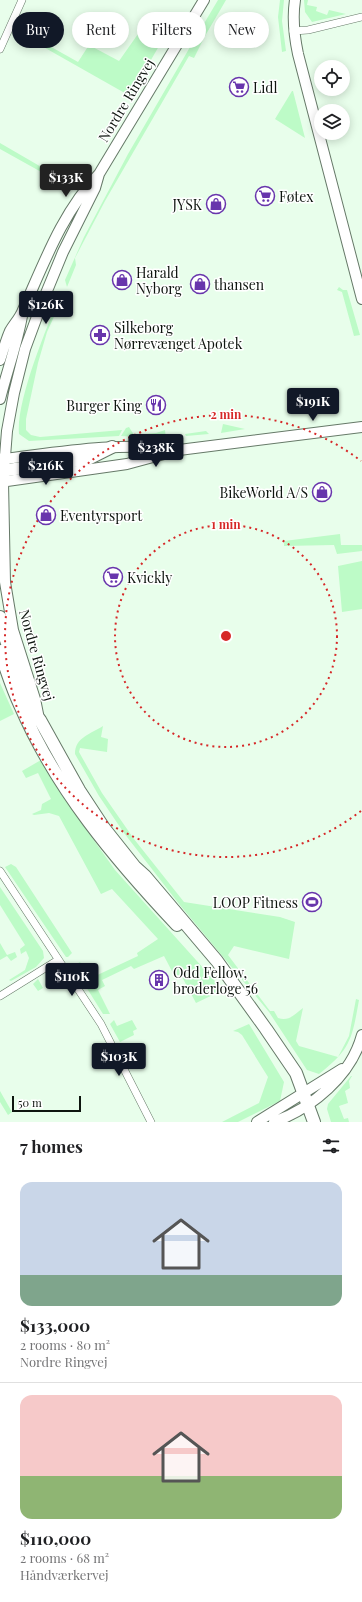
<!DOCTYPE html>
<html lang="en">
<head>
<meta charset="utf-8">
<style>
  :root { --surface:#fff; --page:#f2f2f2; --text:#202124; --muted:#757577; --line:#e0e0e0; --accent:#111827 }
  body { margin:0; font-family:"Playfair Display",serif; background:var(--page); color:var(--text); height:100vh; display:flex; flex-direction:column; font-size:15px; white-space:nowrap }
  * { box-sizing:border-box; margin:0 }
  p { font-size:13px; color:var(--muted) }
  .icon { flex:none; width:22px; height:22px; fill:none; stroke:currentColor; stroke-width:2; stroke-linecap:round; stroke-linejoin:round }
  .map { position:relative; height:1122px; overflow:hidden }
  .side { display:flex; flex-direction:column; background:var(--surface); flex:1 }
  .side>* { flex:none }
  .hud { position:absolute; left:12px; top:12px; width:338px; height:36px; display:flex; gap:8px }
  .buttons { position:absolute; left:314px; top:60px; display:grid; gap:8px }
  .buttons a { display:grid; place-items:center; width:36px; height:36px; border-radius:50%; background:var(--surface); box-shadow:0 2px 10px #0003; font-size:20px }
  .scale { position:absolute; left:12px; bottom:10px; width:69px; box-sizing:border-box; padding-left:4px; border:2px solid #0e150f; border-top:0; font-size:11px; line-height:14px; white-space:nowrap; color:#0e150f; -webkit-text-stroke:3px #fff; paint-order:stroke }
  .price { position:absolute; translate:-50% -34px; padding:0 9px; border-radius:4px; background:var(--accent); color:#fff; font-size:13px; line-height:26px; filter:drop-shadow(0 1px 2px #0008) }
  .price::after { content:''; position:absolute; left:50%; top:24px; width:12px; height:9px; margin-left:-6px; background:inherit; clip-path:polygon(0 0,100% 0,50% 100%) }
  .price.selected { background:#222; color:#fff }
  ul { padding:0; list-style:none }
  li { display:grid; align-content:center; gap:8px; height:212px; padding:0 20px }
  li+li { border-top:1px solid var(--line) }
  li span { display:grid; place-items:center; height:124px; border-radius:12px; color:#555 }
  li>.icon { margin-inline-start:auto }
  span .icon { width:72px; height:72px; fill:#fffc; stroke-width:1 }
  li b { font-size:17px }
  h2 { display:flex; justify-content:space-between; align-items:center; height:48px; padding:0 20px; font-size:17px }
  .chip { padding:0 14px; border-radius:18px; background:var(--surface); box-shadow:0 2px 10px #0003; font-size:14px; line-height:36px }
  .chip.selected { background:var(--accent); color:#fff }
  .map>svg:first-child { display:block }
</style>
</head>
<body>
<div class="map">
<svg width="362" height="1122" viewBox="0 0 362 1122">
  <rect width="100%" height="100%" fill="#e8feeb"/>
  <!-- green -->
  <path fill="#bdfbc7" d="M 218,0 L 226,0 L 205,36 L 199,32 Z
    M 280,0 L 284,0 L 282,21 L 286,51 L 282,52 L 278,17 Z
    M 304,0 L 308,0 L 307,5 L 317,7 L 316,11 L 327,15 L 329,10 L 346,14 L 312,22 L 305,12 Z
    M 152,25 L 166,34 L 130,96 L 17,32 L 21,30 L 78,62 L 89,45 L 119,61 L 138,34 L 143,36 Z
    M 197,35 L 204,38 L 194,58 L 189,56 L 105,201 L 75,258 L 76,265 L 67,287 L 65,280 L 84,237 L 128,154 Z
    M 292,91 L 293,91 L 305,138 L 275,119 Z
    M 0,143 L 62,179 L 65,174 L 76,179 L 70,188 L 0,149 Z
    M 339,287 L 343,290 L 347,290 L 360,335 L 354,336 L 342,292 L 337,290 Z
    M 64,295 L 47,332 L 38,363 L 26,419 L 26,430 L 31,435 L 40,437 L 122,430 L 119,436 L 29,441 L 19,434 C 16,401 46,330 59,297 Z
    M 223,424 L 245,429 L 221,433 Z
    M 129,427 L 134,435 L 156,433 L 165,430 L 166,439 L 121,436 L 126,428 Z
    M 206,431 L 209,434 L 186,436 L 185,434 Z
    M 340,534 L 341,545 L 362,545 L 362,551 L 337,554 L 334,545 L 284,546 L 284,541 Z
    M 362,561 L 362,609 L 342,612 L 338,566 Z
    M 0,683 L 14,714 L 0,721 Z
    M 103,726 L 101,737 L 108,739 L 107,752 L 80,748 L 79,752 L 102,793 L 134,839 L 184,902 L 280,917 L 295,922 L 289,959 L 234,946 L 228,955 L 270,1011 L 274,1011 L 278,1018 C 289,1022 295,1014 303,1008 L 296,1041 L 299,1046 L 338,1057 L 349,1036 L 356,999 L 359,1000 C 352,1039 351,1049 319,1074 L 307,1070 L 269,1012 L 179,904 L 124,833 L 99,796 L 75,754 C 75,737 91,734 103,726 Z
    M 41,760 L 61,794 L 115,870 L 223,990 L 196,1003 L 181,975 L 174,975 L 164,956 L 134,969 L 131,966 L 102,980 L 105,986 L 98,990 L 110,1014 L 103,1014 L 73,966 L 80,962 L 91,978 L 138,956 L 137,953 L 158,939 L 112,889 L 101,894 L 59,816 L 49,813 L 34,815 L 32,814 L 41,810 L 42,804 L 51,799 L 38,773 L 26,778 L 22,771 Z
    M 11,864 L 16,867 L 72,953 L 68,957 L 66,957 L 5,867 Z
    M 0,887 L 43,951 L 44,958 L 36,967 L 11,981 L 9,980 L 25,970 L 29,958 L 26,951 L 21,954 L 20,949 L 25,945 L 0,905 Z
    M 0,943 L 7,955 L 15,952 L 17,957 L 11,961 L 7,956 L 0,960 Z
    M 38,979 L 43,988 L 38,991 L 33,984 Z
    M 114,1020 L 117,1026 L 132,1020 L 137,1029 L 133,1031 L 134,1035 L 120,1042 L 110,1024 Z
    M 249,1024 L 284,1082 L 280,1101 L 238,1122 L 222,1122 L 259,1103 L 268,1077 L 242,1035 L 238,1032 L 233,1031 Z
    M 351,1076 L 352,1076 L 349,1081 L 350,1088 L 345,1091 L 348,1103 L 339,1106 L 344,1119 L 348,1118 L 349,1122 L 331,1122 L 327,1109 L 328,1104 Z
    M 0,1091 L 12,1112 L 8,1115 L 0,1102 Z"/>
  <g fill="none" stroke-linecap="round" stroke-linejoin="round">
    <!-- street casing -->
    <g stroke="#667968" stroke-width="8">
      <path id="street" d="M 293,31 L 308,30 L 362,17
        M 0,49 L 22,0
        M 0,871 L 101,1024 L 151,1122
        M 0,996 L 58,960"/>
    </g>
    <!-- secondary casing -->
    <g stroke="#667968" stroke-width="12">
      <path id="secondary" d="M 295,0 C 292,19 294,35 298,54 L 362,299
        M 0,360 C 3,351 6,340 10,331 C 14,324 20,318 23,310 C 44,263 63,211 99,174 L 204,0
        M 0,399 C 7,371 17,344 22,316
        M 0,463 L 4,459 C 61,452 118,442 175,449
        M 0,482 L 127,464 L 179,450 L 362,427
        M 39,719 L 35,699 L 13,630 L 5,582 L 3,482 L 7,431 L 14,393 L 25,349 L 42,303 L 63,252 L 95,188 L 99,174
        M 257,1122 L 342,1069
        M 274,1122 C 312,1108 351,1076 362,1035"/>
    </g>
    <!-- primary casing -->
    <g stroke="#667968" stroke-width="14">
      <path id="primary" d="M 0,460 L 4,459
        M 0,471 L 88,459 L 112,447
        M 0,617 L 4,634 L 27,704 L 40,720 L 79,790 L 104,828 L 135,867 L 145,876 L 217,961 L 266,1029 L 296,1073 L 314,1122
        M 0,651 C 6,669 12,688 20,705 C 56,789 115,859 177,925"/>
    </g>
    <!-- street -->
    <use href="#street" stroke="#fff" stroke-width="7"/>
    <!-- secondary -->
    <use href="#secondary" stroke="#fff" stroke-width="10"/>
    <!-- primary -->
    <use href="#primary" stroke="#fff" stroke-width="12"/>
  </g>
  <!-- distance rings -->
  <g fill="none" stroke="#d62828" stroke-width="2" stroke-dasharray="2 4">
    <circle cx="226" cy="636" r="111"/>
    <path d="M361 811A221 221 0 1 1 361 461"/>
  </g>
  <!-- icons -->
  <defs>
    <g id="supermarket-ring" transform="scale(1)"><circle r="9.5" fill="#fff" stroke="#6835ac" stroke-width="1.5"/><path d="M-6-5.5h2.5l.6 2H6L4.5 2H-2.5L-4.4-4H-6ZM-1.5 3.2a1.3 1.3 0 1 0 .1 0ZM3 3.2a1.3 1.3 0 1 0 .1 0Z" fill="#6835ac"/></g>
    <g id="shop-ring" transform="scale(1)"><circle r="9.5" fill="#fff" stroke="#6835ac" stroke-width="1.5"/><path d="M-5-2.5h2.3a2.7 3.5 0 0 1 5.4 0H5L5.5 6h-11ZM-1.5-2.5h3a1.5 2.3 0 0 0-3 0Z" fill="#6835ac"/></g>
    <g id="pharmacy-ring" transform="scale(1)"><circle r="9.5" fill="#fff" stroke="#6835ac" stroke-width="1.5"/><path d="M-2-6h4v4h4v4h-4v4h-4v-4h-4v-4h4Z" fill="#6835ac"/></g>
    <g id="restaurant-ring" transform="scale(1)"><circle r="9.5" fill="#fff" stroke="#6835ac" stroke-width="1.5"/><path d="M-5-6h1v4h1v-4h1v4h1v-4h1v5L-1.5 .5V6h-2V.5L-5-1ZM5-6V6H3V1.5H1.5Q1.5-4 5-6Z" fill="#6835ac"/></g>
    <g id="stadium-ring" transform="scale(1)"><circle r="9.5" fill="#fff" stroke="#6835ac" stroke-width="1.5"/><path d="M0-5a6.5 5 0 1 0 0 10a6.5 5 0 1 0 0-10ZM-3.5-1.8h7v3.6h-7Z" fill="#6835ac"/></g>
    <g id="building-ring" transform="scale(1)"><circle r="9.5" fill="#fff" stroke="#6835ac" stroke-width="1.5"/><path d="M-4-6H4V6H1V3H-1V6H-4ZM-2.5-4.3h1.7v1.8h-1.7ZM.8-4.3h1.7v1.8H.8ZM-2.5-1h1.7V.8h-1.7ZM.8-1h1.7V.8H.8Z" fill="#6835ac"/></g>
  </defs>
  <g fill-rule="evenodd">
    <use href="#supermarket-ring" x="239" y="87"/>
    <use href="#supermarket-ring" x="265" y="196"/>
    <use href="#shop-ring" x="216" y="204"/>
    <use href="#shop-ring" x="122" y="280"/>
    <use href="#shop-ring" x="200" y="284"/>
    <use href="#pharmacy-ring" x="100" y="335"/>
    <use href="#restaurant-ring" x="156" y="405"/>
    <use href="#shop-ring" x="322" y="492"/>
    <use href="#shop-ring" x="46" y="515"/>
    <use href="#supermarket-ring" x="113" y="577"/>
    <use href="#stadium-ring" x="312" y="902"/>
    <use href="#building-ring" x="159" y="980"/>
  </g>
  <g text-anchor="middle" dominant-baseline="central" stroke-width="3" stroke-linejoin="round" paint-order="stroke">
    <!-- poi labels -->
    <g font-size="14" fill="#0e150f" stroke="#fff" text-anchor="start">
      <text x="253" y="87">Lidl</text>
      <text x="279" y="196">Føtex</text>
      <text x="202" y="204" text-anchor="end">JYSK</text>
      <text x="136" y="272">Harald<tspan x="136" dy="16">Nyborg</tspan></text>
      <text x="214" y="284">thansen</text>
      <text x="114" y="327">Silkeborg<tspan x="114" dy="16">Nørrevænget Apotek</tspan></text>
      <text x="142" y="405" text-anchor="end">Burger King</text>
      <text x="308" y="492" text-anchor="end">BikeWorld A/S</text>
      <text x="60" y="515">Eventyrsport</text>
      <text x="127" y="577">Kvickly</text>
      <text x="298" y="902" text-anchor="end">LOOP Fitness</text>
      <text x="173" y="972">Odd Fellow,<tspan x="173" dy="16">broderloge 56</tspan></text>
    </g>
    <!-- street labels -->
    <g font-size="14" fill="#0e150f" stroke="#fff">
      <text transform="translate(126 100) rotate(-59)">Nordre Ringvej</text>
      <text transform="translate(37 655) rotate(74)">Nordre Ringvej</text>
    </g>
  </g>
  <circle cx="226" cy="636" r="6" fill="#d62828" stroke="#fff" stroke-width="2"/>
  <g font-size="12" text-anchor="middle" font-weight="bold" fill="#d62828" stroke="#fff" stroke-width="3" stroke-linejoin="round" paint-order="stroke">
    <text x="226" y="419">2 min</text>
    <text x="226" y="529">1 min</text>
  </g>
</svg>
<div class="buttons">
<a><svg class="icon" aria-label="locate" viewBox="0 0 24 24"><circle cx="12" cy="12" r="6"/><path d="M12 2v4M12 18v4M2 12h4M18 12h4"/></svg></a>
<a><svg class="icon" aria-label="layers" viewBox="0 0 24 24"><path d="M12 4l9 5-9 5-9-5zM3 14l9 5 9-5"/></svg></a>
</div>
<div class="scale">50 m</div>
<b class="price selected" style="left:66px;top:198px">$133K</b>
<b class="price" style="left:46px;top:325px">$126K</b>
<b class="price" style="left:313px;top:422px">$191K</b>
<b class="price" style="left:156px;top:468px">$238K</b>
<b class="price" style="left:46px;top:486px">$216K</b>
<b class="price" style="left:72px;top:997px">$110K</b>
<b class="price" style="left:119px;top:1077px">$103K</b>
<div class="hud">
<a class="chip selected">Buy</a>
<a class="chip">Rent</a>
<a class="chip">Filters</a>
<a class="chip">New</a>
</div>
</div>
<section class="side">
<h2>7 homes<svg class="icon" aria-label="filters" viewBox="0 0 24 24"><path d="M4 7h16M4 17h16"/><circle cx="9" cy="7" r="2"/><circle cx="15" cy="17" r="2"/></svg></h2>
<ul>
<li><span style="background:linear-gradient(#c9d6e8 75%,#7fa58c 0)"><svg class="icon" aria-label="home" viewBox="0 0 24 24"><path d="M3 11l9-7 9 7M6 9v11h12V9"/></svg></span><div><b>$133,000</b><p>2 rooms · 80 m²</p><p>Nordre Ringvej</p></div></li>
<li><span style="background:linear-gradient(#f6c9c9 65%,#8fb573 0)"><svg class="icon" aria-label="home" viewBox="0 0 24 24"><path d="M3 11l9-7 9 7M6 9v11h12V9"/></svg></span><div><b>$110,000</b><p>2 rooms · 68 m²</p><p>Håndværkervej</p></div></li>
</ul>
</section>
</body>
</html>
